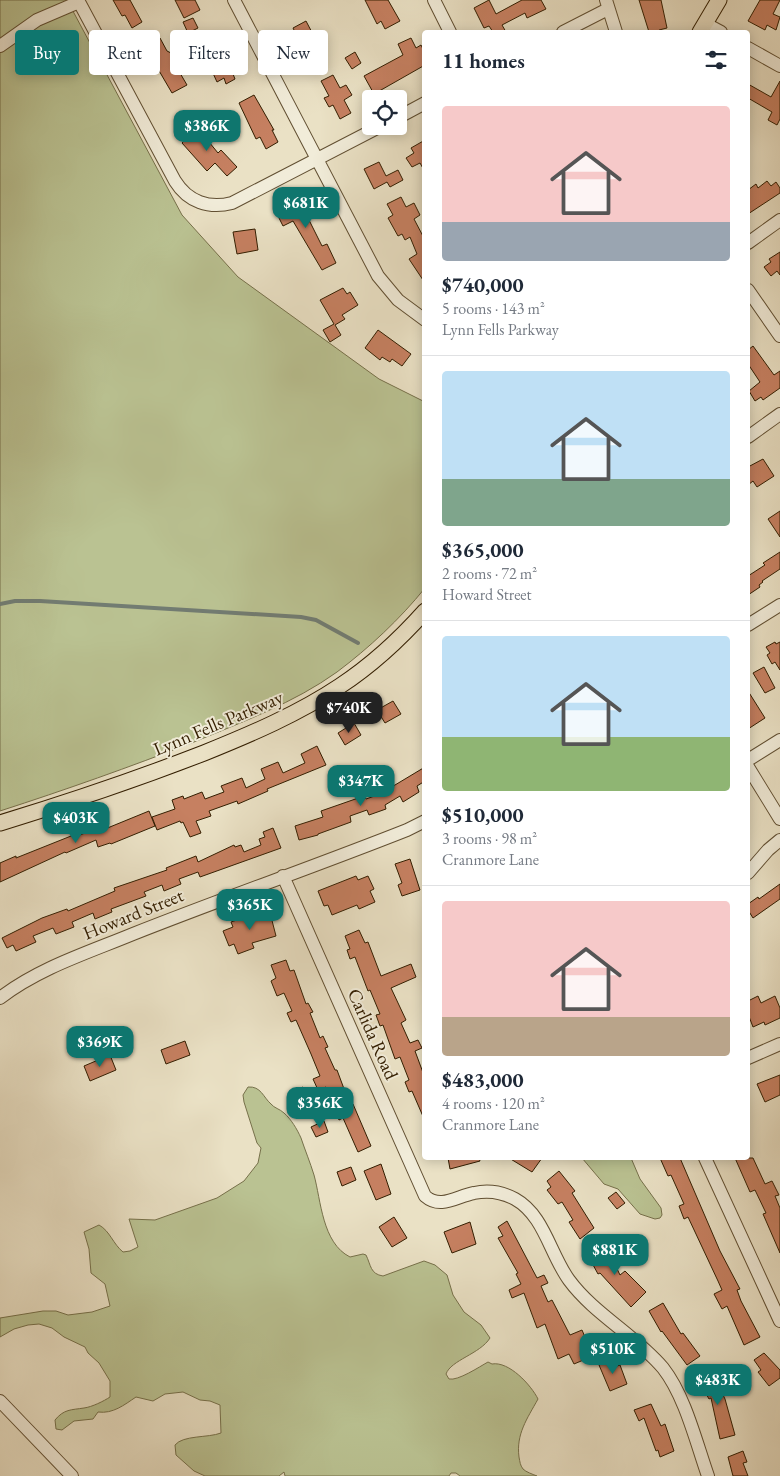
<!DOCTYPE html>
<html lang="en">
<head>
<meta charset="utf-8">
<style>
  :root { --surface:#fff; --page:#f2f2f3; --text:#1f2937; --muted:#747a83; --line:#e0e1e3; --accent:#0f766e }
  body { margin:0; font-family:"EB Garamond",serif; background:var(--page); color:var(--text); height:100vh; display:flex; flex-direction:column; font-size:19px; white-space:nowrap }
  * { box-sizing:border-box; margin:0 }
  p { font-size:16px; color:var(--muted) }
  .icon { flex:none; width:28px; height:28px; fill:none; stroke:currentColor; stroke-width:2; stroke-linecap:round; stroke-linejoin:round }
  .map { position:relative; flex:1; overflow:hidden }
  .sheet { position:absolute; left:422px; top:30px; width:328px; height:1130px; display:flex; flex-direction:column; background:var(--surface); border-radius:5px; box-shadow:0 2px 12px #0003 }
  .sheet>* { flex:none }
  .hud { position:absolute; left:15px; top:30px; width:332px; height:45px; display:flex; gap:10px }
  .fabs { position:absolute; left:362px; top:90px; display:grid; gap:10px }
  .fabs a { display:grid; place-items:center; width:45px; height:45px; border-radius:5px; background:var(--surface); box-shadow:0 2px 12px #0003; font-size:25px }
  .price { position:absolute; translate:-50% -42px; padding:0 11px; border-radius:10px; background:var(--accent); color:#fff; font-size:16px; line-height:32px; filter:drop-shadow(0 1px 2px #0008) }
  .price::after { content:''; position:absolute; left:50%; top:30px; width:15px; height:11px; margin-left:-8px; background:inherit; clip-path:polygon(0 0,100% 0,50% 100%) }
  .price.active { background:#222; color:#fff }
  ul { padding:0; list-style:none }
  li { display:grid; align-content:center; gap:10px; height:265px; padding:0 20px }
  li+li { border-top:1px solid var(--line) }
  li span { display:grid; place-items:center; height:155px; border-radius:5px; color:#555 }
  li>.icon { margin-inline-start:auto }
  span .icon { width:90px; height:90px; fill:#fffc; stroke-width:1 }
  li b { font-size:21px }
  h2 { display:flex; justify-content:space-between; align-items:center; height:60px; padding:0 20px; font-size:21px }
  .pill { padding:0 18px; border-radius:5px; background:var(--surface); box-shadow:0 2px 12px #0003; font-size:18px; line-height:45px }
  .pill.active { background:var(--accent); color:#fff }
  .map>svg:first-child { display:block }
</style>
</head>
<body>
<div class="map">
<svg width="780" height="1476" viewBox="0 0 780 1476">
  <rect width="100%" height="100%" fill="#eae1c5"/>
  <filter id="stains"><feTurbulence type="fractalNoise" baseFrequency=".004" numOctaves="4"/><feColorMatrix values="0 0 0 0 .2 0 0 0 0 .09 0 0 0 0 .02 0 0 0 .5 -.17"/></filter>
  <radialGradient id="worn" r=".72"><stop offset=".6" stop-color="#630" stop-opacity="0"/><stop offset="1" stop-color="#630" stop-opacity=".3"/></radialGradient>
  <!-- green -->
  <path fill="#bac292" stroke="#76704a" d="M 0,0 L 67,0 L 182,215 L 238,277 L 379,379 L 425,402 L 425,588 C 400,619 369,648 337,672 C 294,703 242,722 194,742 C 130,767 65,790 0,811 Z
    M 248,1087 C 261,1086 263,1097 271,1104 C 274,1108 280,1109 284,1113 C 291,1119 297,1129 301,1138 C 305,1150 310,1162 314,1175 C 321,1200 322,1243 350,1257 L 363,1254 L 366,1255 C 371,1265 370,1274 383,1276 L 424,1261 L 435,1265 L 447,1275 L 453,1295 L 464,1312 L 481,1325 L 490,1338 C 480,1354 451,1360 446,1374 L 449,1379 C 458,1381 479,1367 488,1362 L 492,1364 C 509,1361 531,1385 538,1399 C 527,1419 516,1434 519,1457 C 520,1462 520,1465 523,1469 C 526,1472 532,1474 537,1476 L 460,1476 L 456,1473 L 451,1473 L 449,1476 L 285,1476 L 284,1472 L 279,1476 L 205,1476 L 194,1471 L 176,1455 L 175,1445 C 183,1435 208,1438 221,1433 L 220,1405 L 210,1401 L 200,1400 L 183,1392 L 165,1394 L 153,1401 L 136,1397 C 124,1405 113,1414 98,1412 L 93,1419 L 74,1421 L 62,1430 L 56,1429 L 55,1420 C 64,1409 71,1410 84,1408 C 92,1407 104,1401 110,1397 L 110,1381 L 99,1363 L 88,1353 L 85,1347 L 64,1337 L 52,1328 L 39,1324 L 28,1325 L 14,1329 L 0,1337 L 0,1318 L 43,1311 L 56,1311 L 68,1315 L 92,1312 L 110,1306 L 105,1284 L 91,1273 L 89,1249 L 84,1232 L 99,1225 C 110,1231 113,1244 123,1252 L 130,1251 L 138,1247 L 129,1219 L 155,1220 L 217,1198 L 244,1181 L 258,1163 L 261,1148 L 257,1143 L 244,1102 L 243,1095 Z
    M 582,1158 L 631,1158 L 640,1179 L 661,1208 L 662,1215 L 660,1218 L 655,1219 L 640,1214 L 618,1189 L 604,1184 Z"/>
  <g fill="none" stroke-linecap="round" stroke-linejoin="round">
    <!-- stream -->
    <path stroke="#727c72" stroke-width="4" d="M 0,604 L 15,601 L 40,601 L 301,617 L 316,620 L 358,643"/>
  </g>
  <!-- building -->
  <path fill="#c68061" stroke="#331e01" d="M 113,0 L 130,0 L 142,22 L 132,28 L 125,15 L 122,16 Z
    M 175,0 L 195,0 L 200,10 L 184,18 Z
    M 365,0 L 388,0 L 400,21 L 385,29 L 381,21 L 377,24 Z
    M 489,0 L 496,14 L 522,0 L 541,0 L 546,9 L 527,18 L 525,13 L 502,25 L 506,32 L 493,32 L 489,26 L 484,28 L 474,8 Z
    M 639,0 L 661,0 L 667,28 L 659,30 L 660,32 L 649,32 Z
    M 760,0 L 780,0 L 773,14 L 780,17 L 776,30 L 767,25 L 765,30 L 748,21 Z
    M 193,18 L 198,28 L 188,33 L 183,22 Z
    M 306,21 L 317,42 L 303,48 L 293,28 Z
    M 160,38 L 167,51 L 171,53 L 176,61 L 181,58 L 187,69 L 180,73 L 187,85 L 172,93 L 158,69 L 155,71 L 142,48 Z
    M 411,38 L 416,48 L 421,45 L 425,53 L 425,65 L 374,94 L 364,76 L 403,55 L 398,44 Z
    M 220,51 L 223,57 L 226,56 L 234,73 L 233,74 L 235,79 L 226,84 L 224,78 L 217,82 L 206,58 Z
    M 355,52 L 361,63 L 352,69 L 345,58 Z
    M 333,75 L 340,88 L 346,85 L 352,95 L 344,100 L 351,113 L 340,119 L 333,105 L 329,107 L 324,98 L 329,96 L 321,81 Z
    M 780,81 L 780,119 L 777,125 L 768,120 L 772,112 L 748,98 L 748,84 L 771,97 Z
    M 254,95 L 274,130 L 272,130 L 278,142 L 266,149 L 260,137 L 256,139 L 239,103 Z
    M 196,126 L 218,153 L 221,150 L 237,167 L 227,176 L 215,163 L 207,171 L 182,143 L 185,140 L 183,138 Z
    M 425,140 L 425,172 L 420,163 L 412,167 L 406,158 L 414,153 L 411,148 Z
    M 379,162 L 386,176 L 398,170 L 403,180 L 390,187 L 387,182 L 374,189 L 364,169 Z
    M 767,181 L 771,186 L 776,182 L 780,188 L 780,193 L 748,214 L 748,190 L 756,184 L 758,188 Z
    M 308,195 L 316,209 L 306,214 L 322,246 L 327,244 L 336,263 L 322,270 L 293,221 L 283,226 L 276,212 L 281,210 L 280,207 L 299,197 L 300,199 Z
    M 401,197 L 406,207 L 414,203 L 420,215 L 414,219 L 425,240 L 425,283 L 409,259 L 417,254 L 410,237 L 405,240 L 402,234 L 398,236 L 388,218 L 393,215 L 387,204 Z
    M 255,229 L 258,250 L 237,254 L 233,232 Z
    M 780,252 L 780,275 L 777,271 L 771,276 L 764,267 L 771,262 L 769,259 Z
    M 343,288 L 347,294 L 350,292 L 358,305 L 342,315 L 345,319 L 335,325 L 341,335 L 330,342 L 323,330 L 334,324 L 320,300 Z
    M 378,330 L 411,354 L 402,366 L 392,359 L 390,362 L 382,357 L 380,360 L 365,348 Z
    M 753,346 L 774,375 L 780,371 L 780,388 L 763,400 L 761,397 L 755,401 L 749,391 L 760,382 L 748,364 L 748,350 Z
    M 763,459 L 774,476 L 757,487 L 753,481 L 748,485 L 748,467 Z
    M 780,511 L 780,537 L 768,519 Z
    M 780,552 L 780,569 L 762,581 L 763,582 L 759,585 L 760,587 L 748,595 L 748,576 L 765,565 L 763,563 Z
    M 775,642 L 776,644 L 780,642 L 780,670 L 775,662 L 772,664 L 767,655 L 770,653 L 766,647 Z
    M 764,667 L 775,688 L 765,693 L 753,673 Z
    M 748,691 L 765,718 L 748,729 Z
    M 393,701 L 401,714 L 385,723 L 377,710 Z
    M 354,723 L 361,735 L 345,745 L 338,733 Z
    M 317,746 L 326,765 L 267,789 L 268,791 L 238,804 L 237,801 L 209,811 L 211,816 L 196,821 L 201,833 L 190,837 L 183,822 L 181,823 L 180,821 L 157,830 L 152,817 L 175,809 L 172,800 L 183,796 L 184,799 L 202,792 L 205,799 L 224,792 L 221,786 L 242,778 L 246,788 L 265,779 L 261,769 L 278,762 L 283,773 L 305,763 L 301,754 Z
    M 425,767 L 425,781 L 417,786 L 419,792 L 403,802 L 400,796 L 385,805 L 386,809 L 369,815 L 367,810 L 350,816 L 351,822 L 318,834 L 318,835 L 299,840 L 295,826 L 323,817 L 321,811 L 364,796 L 366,799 L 380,794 Z
    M 149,811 L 155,826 L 111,844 L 110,843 L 98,847 L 96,840 L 66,853 L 65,852 L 0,882 L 0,863 L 16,856 L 16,858 L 76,834 L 77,836 L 104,826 L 105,829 Z
    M 273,828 L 281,848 L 200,877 L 198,872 L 179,879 L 181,884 L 164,891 L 162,885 L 144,892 L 146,896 L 111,909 L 112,912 L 95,919 L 93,913 L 72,922 L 74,927 L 56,934 L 53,928 L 33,936 L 36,942 L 16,951 L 13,945 L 7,948 L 2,938 L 42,918 L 67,909 L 68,911 L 115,891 L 114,888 L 167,870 L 166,868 L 196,856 L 198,862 L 234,845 L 235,847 L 241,845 L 244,852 L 261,845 L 259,839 L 265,837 L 263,832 Z
    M 410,859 L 420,890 L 402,896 L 398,885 L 402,883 L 395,864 Z
    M 356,876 L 358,880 L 368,876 L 374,889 L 370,891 L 375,902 L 359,909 L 357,905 L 332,915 L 328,905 L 324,906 L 318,891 Z
    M 780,884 L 780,899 L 753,918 L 748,910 L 748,904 L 758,897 L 759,899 Z
    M 269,909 L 276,936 L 252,943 L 254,948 L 238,954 L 234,944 L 229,946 L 223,931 L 233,927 L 231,922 Z
    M 359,930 L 365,943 L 368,942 L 381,976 L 411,964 L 416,977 L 391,988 L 406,1020 L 401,1023 L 410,1043 L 418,1040 L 422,1048 L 415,1051 L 425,1078 L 425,1121 L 412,1091 L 409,1092 L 405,1082 L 409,1080 L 400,1057 L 395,1059 L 383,1025 L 380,1026 L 376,1015 L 380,1014 L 370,990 L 368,991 L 355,957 L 350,959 L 347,950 L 350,949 L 345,936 Z
    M 286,960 L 290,971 L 294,970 L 306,1004 L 308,1003 L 313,1012 L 310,1013 L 320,1038 L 323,1036 L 328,1047 L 325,1048 L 335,1070 L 337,1070 L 350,1105 L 353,1104 L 371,1146 L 358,1152 L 343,1118 L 339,1120 L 326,1087 L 318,1090 L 313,1079 L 320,1076 L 311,1054 L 296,1020 L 291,1022 L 287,1013 L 292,1011 L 284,993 L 277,996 L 271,981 L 276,978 L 271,965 Z
    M 758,996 L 761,1003 L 775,996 L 780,1008 L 780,1018 L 765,1025 L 764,1022 L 753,1027 L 748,1014 L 748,1001 Z
    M 185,1041 L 190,1055 L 166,1064 L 161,1050 Z
    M 110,1055 L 116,1070 L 90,1081 L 84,1066 Z
    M 780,1075 L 780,1095 L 765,1102 L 757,1084 Z
    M 303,1087 L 309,1100 L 296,1106 L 290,1093 Z
    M 324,1121 L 328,1132 L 316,1137 L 311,1127 Z
    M 448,1158 L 479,1158 L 480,1161 L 450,1169 Z
    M 509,1158 L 542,1158 L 532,1172 Z
    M 660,1158 L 680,1158 L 720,1251 L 740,1289 L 737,1290 L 741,1301 L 760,1337 L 744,1345 L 727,1306 L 722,1309 L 714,1294 L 722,1290 L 718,1281 L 688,1217 L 684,1219 L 679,1206 L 684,1204 L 671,1175 L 668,1176 Z
    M 735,1158 L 753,1158 L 765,1184 L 772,1181 L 779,1195 L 775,1196 L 780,1208 L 780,1253 L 763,1214 L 766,1213 L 755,1190 L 750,1192 Z
    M 381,1164 L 391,1194 L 376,1200 L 364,1171 Z
    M 351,1167 L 356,1180 L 342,1186 L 337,1172 Z
    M 559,1171 L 575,1191 L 572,1193 L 594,1228 L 580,1239 L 569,1222 L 573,1220 L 562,1202 L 558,1204 L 547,1190 L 551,1187 L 547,1181 Z
    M 616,1192 L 625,1203 L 617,1209 L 608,1198 Z
    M 394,1217 L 407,1238 L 392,1247 L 379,1227 Z
    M 507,1221 L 537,1278 L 544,1275 L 548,1283 L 541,1286 L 548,1302 L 552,1300 L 570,1335 L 582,1330 L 593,1356 L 574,1364 L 569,1354 L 558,1359 L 545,1324 L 537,1328 L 524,1293 L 512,1298 L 509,1290 L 521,1284 L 516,1274 L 518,1273 L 498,1238 L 503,1236 L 498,1227 Z
    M 470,1222 L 476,1244 L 452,1253 L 444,1232 Z
    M 597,1243 L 603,1255 L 609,1252 L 620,1275 L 625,1271 L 646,1292 L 631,1307 L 600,1273 L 598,1274 L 585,1250 Z
    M 663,1303 L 681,1334 L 683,1333 L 700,1356 L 687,1365 L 662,1331 L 661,1332 L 649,1311 Z
    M 764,1353 L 780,1370 L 780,1378 L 769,1386 L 758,1372 L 761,1370 L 754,1360 Z
    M 614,1359 L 617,1366 L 620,1365 L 627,1384 L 610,1391 L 599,1365 Z
    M 712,1372 L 725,1399 L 735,1435 L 720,1439 L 711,1398 L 709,1399 L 698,1379 Z
    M 651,1404 L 661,1426 L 665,1424 L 674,1451 L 660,1457 L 658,1450 L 656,1451 L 644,1418 L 639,1421 L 634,1410 Z
    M 743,1451 L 747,1462 L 743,1463 L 748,1476 L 733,1476 L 728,1457 Z"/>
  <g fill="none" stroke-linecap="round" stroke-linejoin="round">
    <!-- minor casing -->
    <g stroke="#614f32" stroke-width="14">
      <path id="minor" d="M 78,0 L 175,181 C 188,202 209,209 232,203 L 381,126
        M 234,0 L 378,276 L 398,300 L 425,320
        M 434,0 L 450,32
        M 606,0 L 616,32
        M 706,24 L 721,32
        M 563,32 L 608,9
        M 0,46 L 37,20 L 79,2
        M 748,48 L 780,66
        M 399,117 L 425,103
        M 748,243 L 780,220
        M 748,290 L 780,336
        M 748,437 L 780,414
        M 748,625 L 780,605
        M 748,760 L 780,740
        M 748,767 L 780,819
        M 748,873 L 768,850 L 780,840
        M 283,876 L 425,1196 C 441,1210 457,1196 474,1193 C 488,1190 502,1192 515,1199 C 544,1215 550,1254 569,1280 C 594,1314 635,1335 663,1368 C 685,1396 696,1442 708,1476
        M 0,998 C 39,968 87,953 133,934 C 224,898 316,866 407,830 L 425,821
        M 748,1058 L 780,1044
        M 705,1158 L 780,1321
        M 0,1401 L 72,1476"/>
    </g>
    <!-- major casing -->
    <g stroke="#331e01" stroke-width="17">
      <path id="major" d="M 700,32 L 719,0
        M 0,823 C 69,802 137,779 204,753 C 251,734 298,714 340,686 C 372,665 400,639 425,611"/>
    </g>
    <!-- minor -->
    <use href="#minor" stroke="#f1ecd9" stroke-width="12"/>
    <!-- major -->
    <use href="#major" stroke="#eae1c5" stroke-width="15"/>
  </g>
  <g text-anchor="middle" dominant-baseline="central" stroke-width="4" stroke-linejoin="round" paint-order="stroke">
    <!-- street labels -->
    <g font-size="19" fill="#331e01" stroke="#f1ecd9">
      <text transform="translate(218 723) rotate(-23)">Lynn Fells Parkway</text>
      <text transform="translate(133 914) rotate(-22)">Howard Street</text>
      <text transform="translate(373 1034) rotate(66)">Carlida Road</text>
    </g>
  </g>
  <rect width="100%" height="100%" filter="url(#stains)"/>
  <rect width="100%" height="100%" fill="url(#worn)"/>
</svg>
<div class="fabs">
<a><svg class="icon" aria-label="locate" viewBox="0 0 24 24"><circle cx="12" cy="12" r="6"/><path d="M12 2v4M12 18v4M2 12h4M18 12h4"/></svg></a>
</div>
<b class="price" style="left:207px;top:152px">$386K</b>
<b class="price" style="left:306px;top:229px">$681K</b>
<b class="price active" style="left:349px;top:734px">$740K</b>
<b class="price" style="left:361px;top:807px">$347K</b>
<b class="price" style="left:76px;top:844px">$403K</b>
<b class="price" style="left:250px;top:931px">$365K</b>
<b class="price" style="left:100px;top:1068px">$369K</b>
<b class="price" style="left:320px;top:1129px">$356K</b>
<b class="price" style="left:615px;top:1276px">$881K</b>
<b class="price" style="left:613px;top:1375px">$510K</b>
<b class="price" style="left:718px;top:1406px">$483K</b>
<div class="hud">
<a class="pill active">Buy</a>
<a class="pill">Rent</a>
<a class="pill">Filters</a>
<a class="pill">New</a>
</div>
<section class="sheet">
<h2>11 homes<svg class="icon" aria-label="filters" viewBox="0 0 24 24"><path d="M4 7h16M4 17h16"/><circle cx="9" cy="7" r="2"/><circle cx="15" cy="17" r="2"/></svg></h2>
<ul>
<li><span style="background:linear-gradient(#f6c9c9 75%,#9aa5b1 0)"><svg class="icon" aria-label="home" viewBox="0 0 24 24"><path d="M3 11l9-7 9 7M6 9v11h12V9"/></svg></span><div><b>$740,000</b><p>5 rooms · 143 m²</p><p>Lynn Fells Parkway</p></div></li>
<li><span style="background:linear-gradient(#bfe0f5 70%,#7fa58c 0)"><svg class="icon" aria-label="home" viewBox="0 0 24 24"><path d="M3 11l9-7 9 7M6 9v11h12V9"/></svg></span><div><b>$365,000</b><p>2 rooms · 72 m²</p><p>Howard Street</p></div></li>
<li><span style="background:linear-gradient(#bfe0f5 65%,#8fb573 0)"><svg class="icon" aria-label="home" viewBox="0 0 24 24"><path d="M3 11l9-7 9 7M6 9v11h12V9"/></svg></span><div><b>$510,000</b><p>3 rooms · 98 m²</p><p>Cranmore Lane</p></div></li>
<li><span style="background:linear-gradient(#f6c9c9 75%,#b9a48a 0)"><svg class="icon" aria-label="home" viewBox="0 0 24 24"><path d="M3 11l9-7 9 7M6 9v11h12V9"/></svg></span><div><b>$483,000</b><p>4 rooms · 120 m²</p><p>Cranmore Lane</p></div></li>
</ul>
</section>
</div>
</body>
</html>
